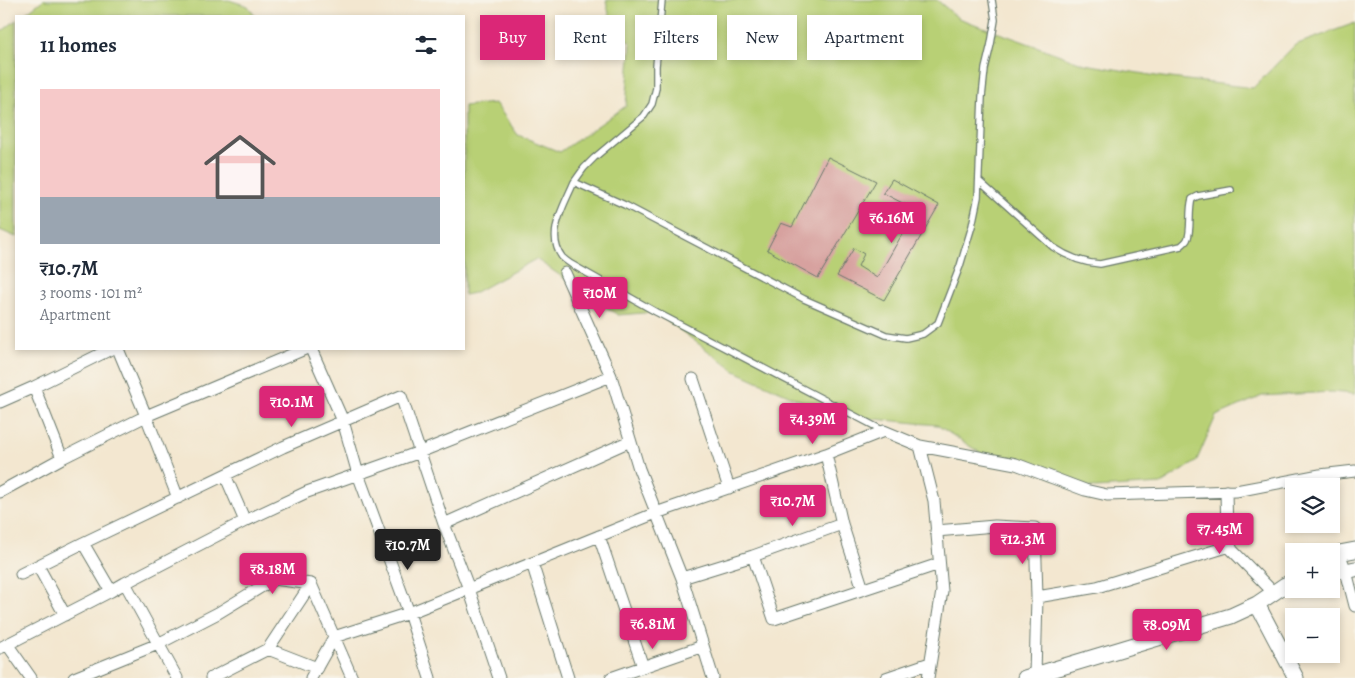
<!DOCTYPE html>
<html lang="en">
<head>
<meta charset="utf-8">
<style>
  :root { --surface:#fff; --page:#f2f2f3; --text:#1f2937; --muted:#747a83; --accent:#db2777 }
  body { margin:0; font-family:Alegreya,serif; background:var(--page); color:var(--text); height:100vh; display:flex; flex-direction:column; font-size:19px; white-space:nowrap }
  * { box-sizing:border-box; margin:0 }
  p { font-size:16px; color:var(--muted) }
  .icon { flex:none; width:28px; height:28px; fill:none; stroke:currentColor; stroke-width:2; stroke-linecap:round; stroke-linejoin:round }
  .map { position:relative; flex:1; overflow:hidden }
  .side { position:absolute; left:15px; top:15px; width:450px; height:335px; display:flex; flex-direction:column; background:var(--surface); border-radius:0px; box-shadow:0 2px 8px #0003 }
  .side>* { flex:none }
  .hud { position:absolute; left:480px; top:15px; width:475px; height:45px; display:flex; gap:10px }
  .buttons { position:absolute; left:1285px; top:478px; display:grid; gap:10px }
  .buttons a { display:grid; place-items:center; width:55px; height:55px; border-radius:0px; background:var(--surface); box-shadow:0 2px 8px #0003; font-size:25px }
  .price { position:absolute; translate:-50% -42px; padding:0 11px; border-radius:5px; background:var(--accent); color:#fff; font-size:16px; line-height:32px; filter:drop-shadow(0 1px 2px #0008) }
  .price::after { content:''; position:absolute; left:50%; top:30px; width:15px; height:11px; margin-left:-8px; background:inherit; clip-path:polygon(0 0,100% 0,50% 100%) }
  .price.on { background:#222; color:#fff }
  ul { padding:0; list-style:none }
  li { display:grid; align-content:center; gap:10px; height:265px; padding:0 25px }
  li span { display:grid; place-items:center; height:155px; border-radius:0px; color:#555 }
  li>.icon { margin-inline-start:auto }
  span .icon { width:90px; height:90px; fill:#fffc; stroke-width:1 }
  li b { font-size:21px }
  h2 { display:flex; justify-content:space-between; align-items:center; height:60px; padding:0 25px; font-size:21px }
  .chip { padding:0 18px; border-radius:0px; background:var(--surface); box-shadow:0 2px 8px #0003; font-size:18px; line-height:45px }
  .chip.on { background:var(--accent); color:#fff }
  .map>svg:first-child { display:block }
</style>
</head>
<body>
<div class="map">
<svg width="1355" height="678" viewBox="0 0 1355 678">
  <rect width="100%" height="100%" fill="#f7f3e8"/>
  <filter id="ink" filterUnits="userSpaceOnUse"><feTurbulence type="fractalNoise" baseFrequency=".02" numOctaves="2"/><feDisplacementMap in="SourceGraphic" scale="10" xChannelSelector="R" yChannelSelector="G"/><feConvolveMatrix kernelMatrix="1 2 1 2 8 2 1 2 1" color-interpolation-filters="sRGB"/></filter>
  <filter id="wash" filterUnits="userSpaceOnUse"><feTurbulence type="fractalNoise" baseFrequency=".0096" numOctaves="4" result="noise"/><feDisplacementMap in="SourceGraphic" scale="20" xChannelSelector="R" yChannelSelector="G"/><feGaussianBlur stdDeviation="1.12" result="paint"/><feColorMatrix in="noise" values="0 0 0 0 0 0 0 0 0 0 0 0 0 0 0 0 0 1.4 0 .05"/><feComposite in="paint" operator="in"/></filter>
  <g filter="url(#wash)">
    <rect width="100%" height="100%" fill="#f3e7d0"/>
    <!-- green -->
    <path fill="#b8d075" stroke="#6c8654" d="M 43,0 L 229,0 L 248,6 L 255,16 L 22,16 Z
      M 606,0 L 937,0 L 958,18 L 1085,64 L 1162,77 L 1253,88 L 1295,45 L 1355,23 L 1355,394 L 1331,392 L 1262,396 L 1216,416 L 1196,462 L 1161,484 L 1095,488 L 1051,478 L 1030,460 L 985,456 L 937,425 L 833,415 L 735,371 L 656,312 L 618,315 L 536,259 L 474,293 L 464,295 L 464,106 L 495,103 L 518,135 L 560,152 L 626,106 L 631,44 L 611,23 Z
      M 16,20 L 16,237 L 0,230 L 0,33 Z"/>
    <g id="blocks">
      <!-- building -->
      <path fill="#d7a19f" d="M 828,157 L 876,181 L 818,278 L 767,250 L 781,223 L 792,227 Z
        M 892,179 L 939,205 L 884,300 L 837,276 L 854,248 L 864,254 L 858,266 L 877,278 L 916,210 L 883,193 Z"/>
    </g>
  </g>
  <g filter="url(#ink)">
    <use href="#blocks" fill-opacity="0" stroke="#69786b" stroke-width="1"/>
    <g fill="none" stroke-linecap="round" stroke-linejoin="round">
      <!-- lane casing -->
      <g stroke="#69786b" stroke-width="8">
        <path id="lane" d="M 979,181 L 1053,247 C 1068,257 1082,263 1100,264 L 1181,246 C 1183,244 1186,242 1187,240 C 1192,232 1188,211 1192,199 L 1198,196 L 1231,190
          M 574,182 L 584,168 L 594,158 L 644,116 L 652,104 L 656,88 L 656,66 L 662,0
          M 884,431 L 656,312 L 571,264 C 568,262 565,260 562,257 C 545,234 565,204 574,182 L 627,206 L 804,299 L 886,335 L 906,338 L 923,334 L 938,323 L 960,266 L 972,226 L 978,197 L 982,97 L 985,69 L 991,44 L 995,20 L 992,0"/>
      </g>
      <!-- street casing -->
      <g stroke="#69786b" stroke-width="13">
        <path id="street" d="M 565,273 L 611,376 L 639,469 L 682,578 L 713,678
          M 111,349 L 34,387 L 62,458 L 146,416 L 118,349
          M 311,349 L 343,421 L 358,474 L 409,613 L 430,678
          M 693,379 L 729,488
          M 0,402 L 34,387
          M 920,446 L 1016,464 L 1085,490 L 1107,495 L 1236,491 L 1320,475 L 1355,471
          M 826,454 L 884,431 L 920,446 L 934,501 L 942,591 L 928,678
          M 225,475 L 245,521
          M 1226,491 L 1227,537 L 1232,550 L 1273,592
          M 0,492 L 62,458
          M 178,498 L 146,416 L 305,349
          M 444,524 L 630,441
          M 936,531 L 995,526 L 1035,528 L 1037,597 L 1035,675
          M 599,536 L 643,667
          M 1339,553 L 1346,571 L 1355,606
          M 753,556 L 842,524
          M 532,563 L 568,678
          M 38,566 L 65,615
          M 21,574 L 83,543
          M 682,578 L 753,556 L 774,619 L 939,564
          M 125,583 L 245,521 L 307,492 L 420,452 L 611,376
          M 1037,597 L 1097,587 L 1230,546
          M 7,644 L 31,678
          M 0,648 L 111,591
          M 268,649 L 311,584
          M 74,678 L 158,644 L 218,613 L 274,579 L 311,584 L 352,678
          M 177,678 L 125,583 L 111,591 L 83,543 L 283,447 L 401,396 L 444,524 L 469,589 L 499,678
          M 211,678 L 268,649 L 317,668
          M 311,678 L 334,637 L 409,613 L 656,513 L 826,454 L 842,524 L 863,589
          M 611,678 L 703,646
          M 886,678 L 930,663"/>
      </g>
      <!-- secondary casing -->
      <g stroke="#69786b" stroke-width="17">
        <path id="secondary" d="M 1331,566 L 1339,553 L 1355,550
          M 1331,570 L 1346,571 L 1355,569
          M 1257,604 L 1296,678
          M 1025,678 L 1231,616 L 1257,604 L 1285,585 L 1294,581"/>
      </g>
      <!-- lane -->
      <use href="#lane" stroke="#fff" stroke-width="5.5"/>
      <!-- street -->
      <use href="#street" stroke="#fff" stroke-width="11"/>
      <!-- secondary -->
      <use href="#secondary" stroke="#fff" stroke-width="15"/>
    </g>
  </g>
</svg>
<div class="buttons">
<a><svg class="icon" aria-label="layers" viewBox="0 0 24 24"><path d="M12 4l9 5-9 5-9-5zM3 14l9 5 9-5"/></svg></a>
<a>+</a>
<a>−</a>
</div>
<b class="price" style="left:892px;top:244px">₹6.16M</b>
<b class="price" style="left:600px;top:319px">₹10M</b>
<b class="price" style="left:292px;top:428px">₹10.1M</b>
<b class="price" style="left:813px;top:445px">₹4.39M</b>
<b class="price" style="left:793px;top:527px">₹10.7M</b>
<b class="price" style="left:1220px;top:555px">₹7.45M</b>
<b class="price" style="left:1023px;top:565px">₹12.3M</b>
<b class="price on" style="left:408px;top:571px">₹10.7M</b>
<b class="price" style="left:273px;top:595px">₹8.18M</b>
<b class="price" style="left:653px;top:650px">₹6.81M</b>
<b class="price" style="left:1167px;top:651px">₹8.09M</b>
<div class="hud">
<a class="chip on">Buy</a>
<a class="chip">Rent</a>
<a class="chip">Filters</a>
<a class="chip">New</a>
<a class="chip">Apartment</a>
</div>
<section class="side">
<h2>11 homes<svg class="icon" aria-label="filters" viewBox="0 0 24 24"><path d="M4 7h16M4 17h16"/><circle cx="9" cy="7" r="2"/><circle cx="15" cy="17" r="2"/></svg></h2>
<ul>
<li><span style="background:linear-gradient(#f6c9c9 70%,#9aa5b1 0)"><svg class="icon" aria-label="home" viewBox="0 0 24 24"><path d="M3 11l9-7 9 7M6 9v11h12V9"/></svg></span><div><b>₹10.7M</b><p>3 rooms · 101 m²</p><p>Apartment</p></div></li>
</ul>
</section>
</div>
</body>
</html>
